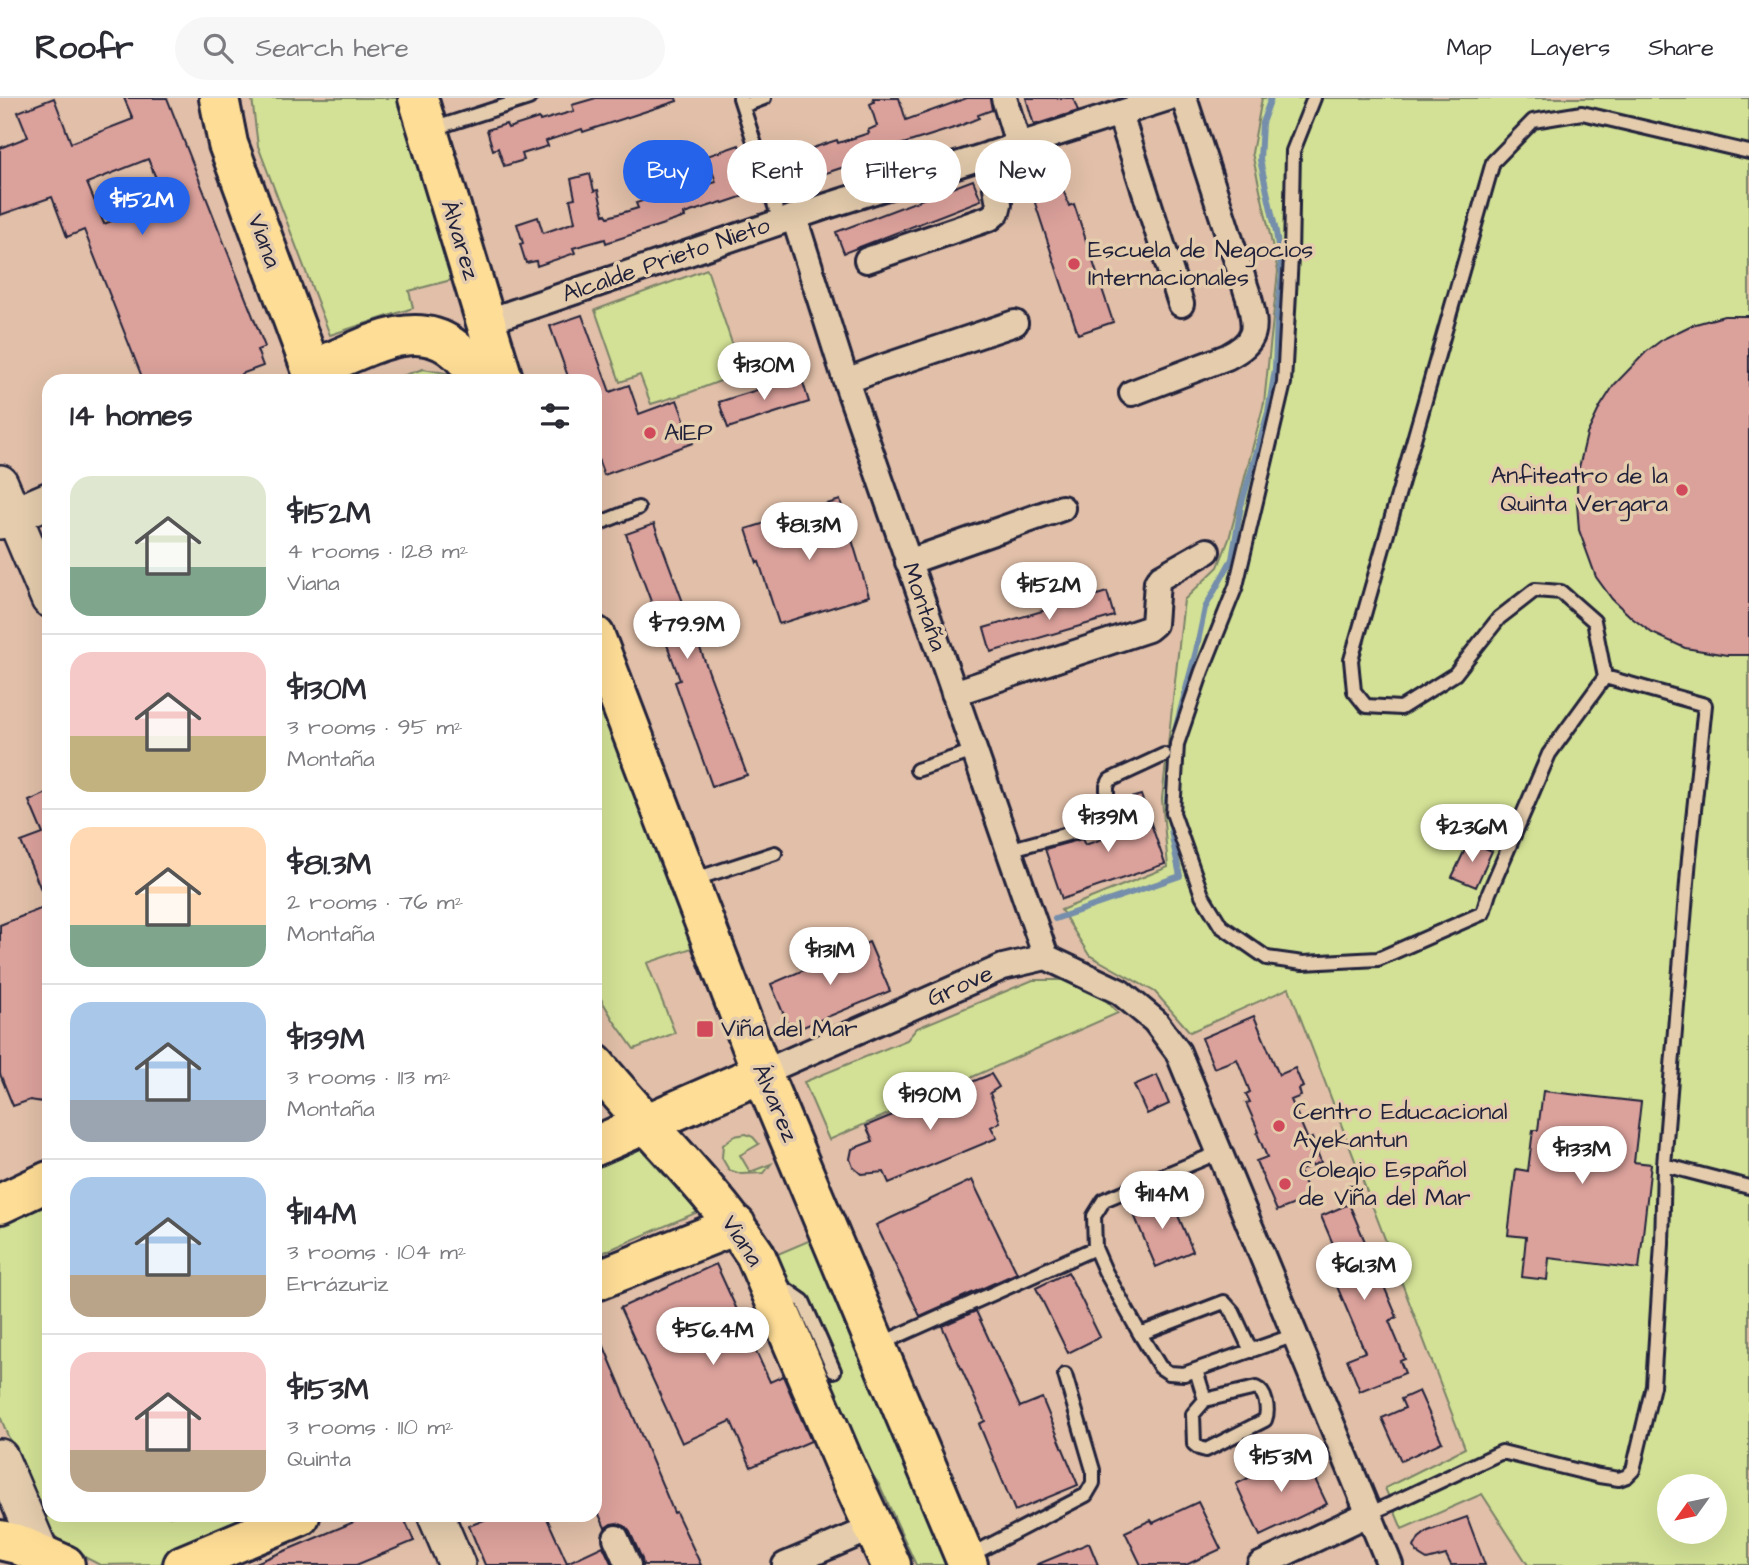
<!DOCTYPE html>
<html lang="en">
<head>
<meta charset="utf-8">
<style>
  :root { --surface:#fff; --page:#f7f7f7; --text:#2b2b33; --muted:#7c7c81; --line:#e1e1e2; --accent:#2563eb }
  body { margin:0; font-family:"Architects Daughter",sans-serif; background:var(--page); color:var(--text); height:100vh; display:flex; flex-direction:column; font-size:26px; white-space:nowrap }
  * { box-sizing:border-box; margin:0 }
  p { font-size:23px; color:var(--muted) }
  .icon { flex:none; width:38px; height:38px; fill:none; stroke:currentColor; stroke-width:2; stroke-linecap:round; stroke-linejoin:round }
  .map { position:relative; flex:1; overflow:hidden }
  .sheet { position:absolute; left:42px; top:276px; width:560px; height:1148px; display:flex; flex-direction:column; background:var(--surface); border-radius:21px; box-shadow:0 7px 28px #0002 }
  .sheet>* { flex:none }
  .guide { position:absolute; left:623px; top:42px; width:665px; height:63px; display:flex; gap:14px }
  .needle { width:46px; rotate:237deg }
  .buttons { position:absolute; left:1657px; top:1376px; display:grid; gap:14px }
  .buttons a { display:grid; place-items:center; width:70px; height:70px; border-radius:50%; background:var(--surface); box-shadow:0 7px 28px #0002; font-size:35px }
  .price { position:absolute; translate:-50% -60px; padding:0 16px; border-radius:24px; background:#fff; color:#222; font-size:23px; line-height:46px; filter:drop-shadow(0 2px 4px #0008) }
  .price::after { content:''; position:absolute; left:50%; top:42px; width:21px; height:16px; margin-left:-10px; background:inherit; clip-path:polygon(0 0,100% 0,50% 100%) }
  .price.active { background:var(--accent); color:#fff }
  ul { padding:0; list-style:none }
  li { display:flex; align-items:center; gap:21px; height:175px; padding:0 28px }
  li+li { border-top:2px solid var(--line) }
  li span { display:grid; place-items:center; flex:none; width:196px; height:140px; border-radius:21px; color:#555 }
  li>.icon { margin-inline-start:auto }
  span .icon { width:84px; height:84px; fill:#fffc; stroke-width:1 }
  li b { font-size:30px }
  h2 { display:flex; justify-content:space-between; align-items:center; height:84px; padding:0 28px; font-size:30px }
  .pill { padding:0 24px; border-radius:32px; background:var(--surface); box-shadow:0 7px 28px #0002; font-size:24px; line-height:63px }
  .pill.active { background:var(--accent); color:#fff }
  header { display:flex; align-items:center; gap:42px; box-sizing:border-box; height:98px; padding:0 35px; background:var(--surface); border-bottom:2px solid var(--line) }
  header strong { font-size:33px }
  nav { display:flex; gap:38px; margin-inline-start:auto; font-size:24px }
  .search { width:490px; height:63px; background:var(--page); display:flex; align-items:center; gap:18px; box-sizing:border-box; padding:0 24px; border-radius:38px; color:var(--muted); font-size:26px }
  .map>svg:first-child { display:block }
</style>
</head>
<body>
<header>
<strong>Roofr</strong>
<div class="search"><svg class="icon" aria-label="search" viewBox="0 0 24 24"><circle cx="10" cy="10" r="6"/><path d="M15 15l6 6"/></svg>Search here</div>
<nav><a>Map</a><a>Layers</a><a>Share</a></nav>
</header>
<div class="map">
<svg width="1749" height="1467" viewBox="0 0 1749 1467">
  <rect width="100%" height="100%" fill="#e1bfa8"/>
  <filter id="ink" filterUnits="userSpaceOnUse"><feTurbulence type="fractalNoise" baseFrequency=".0143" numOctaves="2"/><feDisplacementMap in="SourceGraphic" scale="14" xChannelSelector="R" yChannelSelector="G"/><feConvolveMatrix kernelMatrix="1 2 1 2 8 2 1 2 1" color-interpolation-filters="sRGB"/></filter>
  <g filter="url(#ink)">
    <!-- green -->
    <path fill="#d2e195" stroke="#7a8268" stroke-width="2" fill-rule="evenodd" d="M 252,0 L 400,0 L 455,181 L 409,193 L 413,210 L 330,237 L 258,48 Z
      M 1262,0 L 1749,0 L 1749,1467 L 1528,1467 L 1482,1396 L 1402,1431 L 1385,1390 L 1465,1350 L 1289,890 L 1190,934 L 1155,894 L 1089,857 L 1061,812 L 1168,769 L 1162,701 L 1184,502 L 1218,469 L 1229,441 L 1264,305 L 1278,173 L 1252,55 ZM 1670,1388 L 1715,1388 L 1715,1433 L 1670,1433 Z
      M 707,171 L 742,275 L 691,294 L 651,306 L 640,277 L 620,284 L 595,212 Z
      M 423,271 L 462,278 L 465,284 L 384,284 Z
      M 595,594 L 695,849 L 647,865 L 675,935 L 634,951 L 614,923 L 595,891 Z
      M 1033,882 L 1069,882 L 1103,899 L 1118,915 L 829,1042 L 804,984 L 907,942 L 917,930 Z
      M 746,1036 L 753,1039 L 759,1046 L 740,1057 L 750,1074 L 771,1066 L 764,1075 L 741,1076 L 729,1072 L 722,1060 L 723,1047 L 734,1038 Z
      M 640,1050 L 698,1114 L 595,1158 L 595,1069 Z
      M 49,1102 L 49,1418 L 275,1418 L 160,1466 L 100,1467 L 65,1449 L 43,1425 L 0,1318 L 0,1126 Z
      M 813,1141 L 948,1467 L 916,1467 L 880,1388 L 850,1344 L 773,1158 Z"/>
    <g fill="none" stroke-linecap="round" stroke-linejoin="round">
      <!-- stream -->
      <path stroke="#748eab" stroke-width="6" d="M 1173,640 L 1196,553 L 1205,510 L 1232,461 L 1241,408 L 1268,314 L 1275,271 L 1277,218 L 1282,176 L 1276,134 L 1260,62 L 1262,25 L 1271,0
        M 1055,821 L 1180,778 L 1173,744 L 1167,702 L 1169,678"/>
    </g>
    <!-- building -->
    <path fill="#dba19b" stroke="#22223b" stroke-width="2" fill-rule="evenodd" d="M 54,0 L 71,45 L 133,21 L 124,0 L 167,0 L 265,249 L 257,252 L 263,268 L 241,276 L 244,284 L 144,284 L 84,132 L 67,139 L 52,99 L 0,117 L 0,50 L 28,39 L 18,14 ZM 148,61 L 165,102 L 104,126 L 87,85 Z
      M 596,0 L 676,0 L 677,3 L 583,34 L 582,31 L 546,43 L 548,48 L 522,56 L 524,62 L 504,68 L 498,50 L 493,52 L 487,32 L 506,26 L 508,30 L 539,20 L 540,23 L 574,13 L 572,7 Z
      M 873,0 L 899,0 L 906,22 L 967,0 L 990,0 L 992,12 L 978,17 L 979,20 L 957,29 L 846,64 L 847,68 L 808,81 L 807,77 L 792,82 L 786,63 L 798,59 L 797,55 L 837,42 L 838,45 L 869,35 L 868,32 L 877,28 L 870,6 L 874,4 Z
      M 1026,0 L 1073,0 L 1078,13 L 1034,27 Z
      M 739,47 L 756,94 L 723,105 L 722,104 L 684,116 L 685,119 L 606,145 L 605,141 L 573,150 L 575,155 L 537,168 L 536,163 L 526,165 L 520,146 L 523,145 L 517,126 L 538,119 L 543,135 L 575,124 L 570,101 L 575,100 L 571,81 L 590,76 L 594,93 L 598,92 L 604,117 L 606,116 L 608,119 L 638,110 L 636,105 L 679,91 L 680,95 L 716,84 L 707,58 Z
      M 1057,74 L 1069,108 L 1074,106 L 1113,224 L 1078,236 L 1035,105 Z
      M 973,82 L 981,102 L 844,155 L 836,134 Z
      M 582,217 L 610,294 L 629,287 L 639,316 L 677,302 L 693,345 L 604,377 L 595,353 L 595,284 L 570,284 L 550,228 Z
      M 1724,218 L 1749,218 L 1749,557 L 1727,557 L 1685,550 L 1652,535 L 1632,520 L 1612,501 L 1596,479 L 1579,432 L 1577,405 L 1577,378 L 1587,336 L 1600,309 L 1614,287 L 1646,254 L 1663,241 L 1692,227 Z
      M 801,278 L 809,304 L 728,330 L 719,304 Z
      M 840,402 L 869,498 L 779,526 L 759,464 L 757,465 L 746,431 Z
      M 654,426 L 747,677 L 712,688 L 675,584 L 680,582 L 626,436 Z
      M 1107,494 L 1114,518 L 991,554 L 984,530 Z
      M 49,694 L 49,1005 L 30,1002 L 13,1008 L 0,976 L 0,827 L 48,808 L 21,744 L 43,736 L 29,703 Z
      M 1141,697 L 1165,766 L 1062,801 L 1045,751 L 1082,741 L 1085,747 L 1125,733 L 1117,710 L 1126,707 L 1124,702 Z
      M 1493,712 L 1509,720 L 1501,740 L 1484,733 Z
      M 1469,743 L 1492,753 L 1476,789 L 1452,779 Z
      M 869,844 L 890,893 L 791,934 L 771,886 Z
      M 1254,918 L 1279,977 L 1295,970 L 1303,989 L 1299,991 L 1301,998 L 1291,1002 L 1308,1042 L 1312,1040 L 1321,1064 L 1299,1073 L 1310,1100 L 1277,1113 L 1256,1063 L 1267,1059 L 1257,1035 L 1259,1034 L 1246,1005 L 1250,1004 L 1246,996 L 1250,994 L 1237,961 L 1214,970 L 1202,940 Z
      M 991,976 L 999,989 L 990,995 L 1000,1024 L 991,1029 L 997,1040 L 889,1085 L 884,1074 L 861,1076 L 853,1069 L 850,1061 L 852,1051 L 873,1043 L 866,1028 Z
      M 1157,977 L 1169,1006 L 1147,1016 L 1134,987 Z
      M 1543,993 L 1641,1004 L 1634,1064 L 1651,1066 L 1639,1171 L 1549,1160 L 1547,1182 L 1522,1179 L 1526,1139 L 1508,1137 L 1516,1071 L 1528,1073 L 1533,1032 L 1538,1032 Z
      M 972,1082 L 1017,1175 L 920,1218 L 876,1127 Z
      M 1169,1096 L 1193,1153 L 1156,1169 L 1132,1112 Z
      M 1349,1106 L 1397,1219 L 1389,1223 L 1405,1261 L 1400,1263 L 1405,1275 L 1360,1293 L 1347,1261 L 1365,1254 L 1327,1165 L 1339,1160 L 1321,1118 Z
      M 716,1166 L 770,1284 L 783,1278 L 811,1343 L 751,1369 L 731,1323 L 682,1345 L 620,1210 Z
      M 1068,1174 L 1100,1239 L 1068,1255 L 1036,1190 Z
      M 976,1213 L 1020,1309 L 1042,1300 L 1078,1387 L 1015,1413 L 979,1326 L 985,1323 L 942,1228 Z
      M 595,1227 L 674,1415 L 676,1414 L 701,1467 L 643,1467 L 642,1461 L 630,1434 L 625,1428 L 617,1425 L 611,1426 L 605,1430 L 595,1407 Z
      M 1419,1293 L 1442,1344 L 1401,1363 L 1382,1320 L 1405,1310 L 1401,1301 Z
      M 1302,1354 L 1327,1406 L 1260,1438 L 1236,1386 Z
      M 1198,1404 L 1221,1451 L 1186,1467 L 1141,1467 L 1125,1434 L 1151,1422 L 1153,1425 Z
      M 368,1418 L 403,1418 L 414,1443 L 356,1467 L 251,1467 Z
      M 494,1418 L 546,1418 L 567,1465 L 603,1448 L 612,1467 L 485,1467 L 469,1428 Z
      M 1467,1419 L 1485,1467 L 1451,1467 L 1446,1457 L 1427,1462 L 1419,1457 L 1414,1449 L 1419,1440 L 1428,1433 Z
      M 1089,1445 L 1098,1467 L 1036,1467 Z"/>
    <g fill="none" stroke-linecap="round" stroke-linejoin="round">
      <!-- lane casing -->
      <g stroke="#22223b" stroke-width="18">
        <path id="lane" d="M 740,0 L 780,124
          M 1314,0 L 1293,53 L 1291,159 L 1284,285 L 1236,488 L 1202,573 L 1177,646 L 1173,715 L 1202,797 L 1221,828 L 1267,860 L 1303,865 L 1378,861 L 1483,815 L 1489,795 L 1549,656 L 1605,579 L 1594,523 L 1561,494 L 1535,492 L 1499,520 L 1455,576 L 1401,610 L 1366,608 L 1354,593 L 1351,562 L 1493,64 L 1533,23 L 1582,15 L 1749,54
          M 743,8 L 764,0
          M 432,31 L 529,0
          M 595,427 L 638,410
          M 917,672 L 974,653
          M 1008,752 L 1101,727 L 1107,723 L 1107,688 L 1110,682 L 1164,657
          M 692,782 L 775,755
          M 1220,1054 L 1104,1102 L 1094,1118 L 1095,1150 L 1105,1173 L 1140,1236 L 1160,1269 L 1169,1275 L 1184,1276 L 1295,1237
          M 1664,1067 L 1749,1089
          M 780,1187 L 803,1203 L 834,1273
          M 1140,1236 L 1224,1204 L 1233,1214 L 1251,1253
          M 880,1246 L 1095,1150
          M 1196,1272 L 1205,1302
          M 1256,1290 C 1266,1294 1269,1312 1265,1322 L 1206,1352 L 1199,1350 L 1194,1346 L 1193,1316 L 1205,1302 Z
          M 1368,1416 L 1391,1406 L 1502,1354 L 1599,1378 L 1619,1381 L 1627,1378 L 1633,1372 L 1653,1288 L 1662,1146 L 1664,1067 L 1689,760 L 1705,607 L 1605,579
          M 969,1458 L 1086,1397 L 1093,1385 L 1093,1372 L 1065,1277"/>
      </g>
      <!-- street casing -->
      <g stroke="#22223b" stroke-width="30">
        <path id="street" d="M 1004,0 L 1018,46
          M 1120,16 L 1181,206
          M 794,119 L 846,283 L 1046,859
          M 867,162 L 990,120 L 997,114 L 999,106 L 990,56
          M 485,224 L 827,108 L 1168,0
          M 846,283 L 878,271 L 1015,225
          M 1132,295 L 1227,259 C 1258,243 1257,231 1249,200 L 1184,0
          M 908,464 L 1062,410
          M 954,595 L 1148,531 L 1154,526 L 1157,484 L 1161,479 L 1207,453
          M 1046,859 L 1120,894 L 1155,923 L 1178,954 L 1390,1467
          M 762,975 L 1003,869 L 1046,859
          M 616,1440 L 628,1467
          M 785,1467 L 875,1429
          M 1260,1467 L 1368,1416"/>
      </g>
      <!-- secondary casing -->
      <g stroke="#22223b" stroke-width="40">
        <path id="secondary" d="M 0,385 L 49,501
          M 0,423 L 49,402
          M 0,1359 L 46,1467
          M 436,1418 L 457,1467"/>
      </g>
      <!-- primary casing -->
      <g stroke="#22223b" stroke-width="44">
        <path id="primary" d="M 219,0 L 228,46 L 316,284
          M 418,0 L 504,284
          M 312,272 C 376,246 436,203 481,284
          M 595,538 L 762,975 L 968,1467
          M 595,966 C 647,1030 709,1087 755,1156 L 843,1363 L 891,1467
          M 595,1048 L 762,975
          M 0,1106 L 49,1083
          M 595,1183 L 736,1127
          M 0,1442 L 17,1446 L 65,1467
          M 183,1467 L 300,1418"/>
      </g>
      <!-- lane -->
      <use href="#lane" stroke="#e4ccad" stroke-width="12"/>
      <!-- street -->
      <use href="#street" stroke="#e4ccad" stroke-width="24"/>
      <!-- secondary -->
      <use href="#secondary" stroke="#e4ccad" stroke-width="35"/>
      <!-- primary -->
      <use href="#primary" stroke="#fedd96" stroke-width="38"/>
    </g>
  </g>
  <!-- markers -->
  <g fill="#d1495b" stroke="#e4ccad" stroke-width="2.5">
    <circle cx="1074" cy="166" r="7"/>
    <circle cx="650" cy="335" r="7"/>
    <circle cx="1682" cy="392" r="7"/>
    <rect x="696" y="922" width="18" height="18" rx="3.5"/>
    <circle cx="1279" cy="1028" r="7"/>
    <circle cx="1285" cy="1086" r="7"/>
  </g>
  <g text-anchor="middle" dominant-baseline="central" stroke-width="7" stroke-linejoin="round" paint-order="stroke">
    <!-- street labels -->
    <g font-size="24" fill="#22223b" stroke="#e4ccad">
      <text transform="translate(460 142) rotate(73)">Álvarez</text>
      <text transform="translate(264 143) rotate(70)">Viana</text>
      <text transform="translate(666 162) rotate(-19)">Alcalde Prieto Nieto</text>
      <text transform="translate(924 509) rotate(71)">Montaña</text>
      <text transform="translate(960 888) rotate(-24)">Grove</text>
      <text transform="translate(775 1005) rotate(67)">Álvarez</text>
      <text transform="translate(742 1143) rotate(57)">Viana</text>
    </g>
    <!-- poi labels -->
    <g font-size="24" fill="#22223b" stroke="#e4ccad" text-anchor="start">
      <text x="1088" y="152">Escuela de Negocios<tspan x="1088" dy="28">Internacionales</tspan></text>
      <text x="664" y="335">AIEP</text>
      <text x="1668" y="378" text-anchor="end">Anfiteatro de la<tspan x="1668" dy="28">Quinta Vergara</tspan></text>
      <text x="721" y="931">Viña del Mar</text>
      <text x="1293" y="1014">Centro Educacional<tspan x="1293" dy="28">Ayekantun</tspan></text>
      <text x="1299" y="1072">Colegio Español<tspan x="1299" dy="28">de Viña del Mar</tspan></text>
    </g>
  </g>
</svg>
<div class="buttons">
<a><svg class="needle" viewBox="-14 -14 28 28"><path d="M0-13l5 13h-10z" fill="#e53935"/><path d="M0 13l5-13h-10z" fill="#7c7c81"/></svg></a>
</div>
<b class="price active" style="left:142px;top:139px">$152M</b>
<b class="price" style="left:764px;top:304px">$130M</b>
<b class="price" style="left:809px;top:464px">$81.3M</b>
<b class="price" style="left:1049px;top:524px">$152M</b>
<b class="price" style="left:687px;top:563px">$79.9M</b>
<b class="price" style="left:1108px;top:756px">$139M</b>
<b class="price" style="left:1472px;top:766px">$236M</b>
<b class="price" style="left:830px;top:889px">$131M</b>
<b class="price" style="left:930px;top:1034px">$190M</b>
<b class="price" style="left:1582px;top:1088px">$133M</b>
<b class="price" style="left:1162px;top:1133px">$114M</b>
<b class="price" style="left:1364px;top:1204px">$61.3M</b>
<b class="price" style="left:713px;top:1269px">$56.4M</b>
<b class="price" style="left:1281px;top:1396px">$153M</b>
<div class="guide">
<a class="pill active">Buy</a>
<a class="pill">Rent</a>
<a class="pill">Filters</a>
<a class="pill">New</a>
</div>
<section class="sheet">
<h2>14 homes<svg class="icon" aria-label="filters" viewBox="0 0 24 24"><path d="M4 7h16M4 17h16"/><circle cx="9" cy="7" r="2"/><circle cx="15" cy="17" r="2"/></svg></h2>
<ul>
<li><span style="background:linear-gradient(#dfe7d0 65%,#7fa58c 0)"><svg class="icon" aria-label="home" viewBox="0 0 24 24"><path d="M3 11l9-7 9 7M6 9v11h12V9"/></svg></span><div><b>$152M</b><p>4 rooms · 128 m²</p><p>Viana</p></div></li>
<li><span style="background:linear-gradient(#f6c9c9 60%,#c2b280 0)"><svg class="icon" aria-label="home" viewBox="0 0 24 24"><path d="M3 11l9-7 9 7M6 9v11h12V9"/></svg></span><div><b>$130M</b><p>3 rooms · 95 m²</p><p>Montaña</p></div></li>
<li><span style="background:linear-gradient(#ffd9b3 70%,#7fa58c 0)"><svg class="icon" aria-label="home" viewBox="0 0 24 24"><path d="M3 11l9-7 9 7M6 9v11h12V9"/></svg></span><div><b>$81.3M</b><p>2 rooms · 76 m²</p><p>Montaña</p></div></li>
<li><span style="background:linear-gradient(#a9c7e8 70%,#9aa5b1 0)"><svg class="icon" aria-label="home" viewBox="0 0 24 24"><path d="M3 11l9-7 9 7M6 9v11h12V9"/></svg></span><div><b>$139M</b><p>3 rooms · 113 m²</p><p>Montaña</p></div></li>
<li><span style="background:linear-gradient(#a9c7e8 70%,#b9a48a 0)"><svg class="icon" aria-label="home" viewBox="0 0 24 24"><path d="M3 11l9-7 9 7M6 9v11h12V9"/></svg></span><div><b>$114M</b><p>3 rooms · 104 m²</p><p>Errázuriz</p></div></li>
<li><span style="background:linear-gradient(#f6c9c9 70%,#b9a48a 0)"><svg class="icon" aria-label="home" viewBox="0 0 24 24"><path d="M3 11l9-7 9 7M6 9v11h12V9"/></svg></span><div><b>$153M</b><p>3 rooms · 110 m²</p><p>Quinta</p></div></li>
</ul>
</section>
</div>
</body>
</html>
